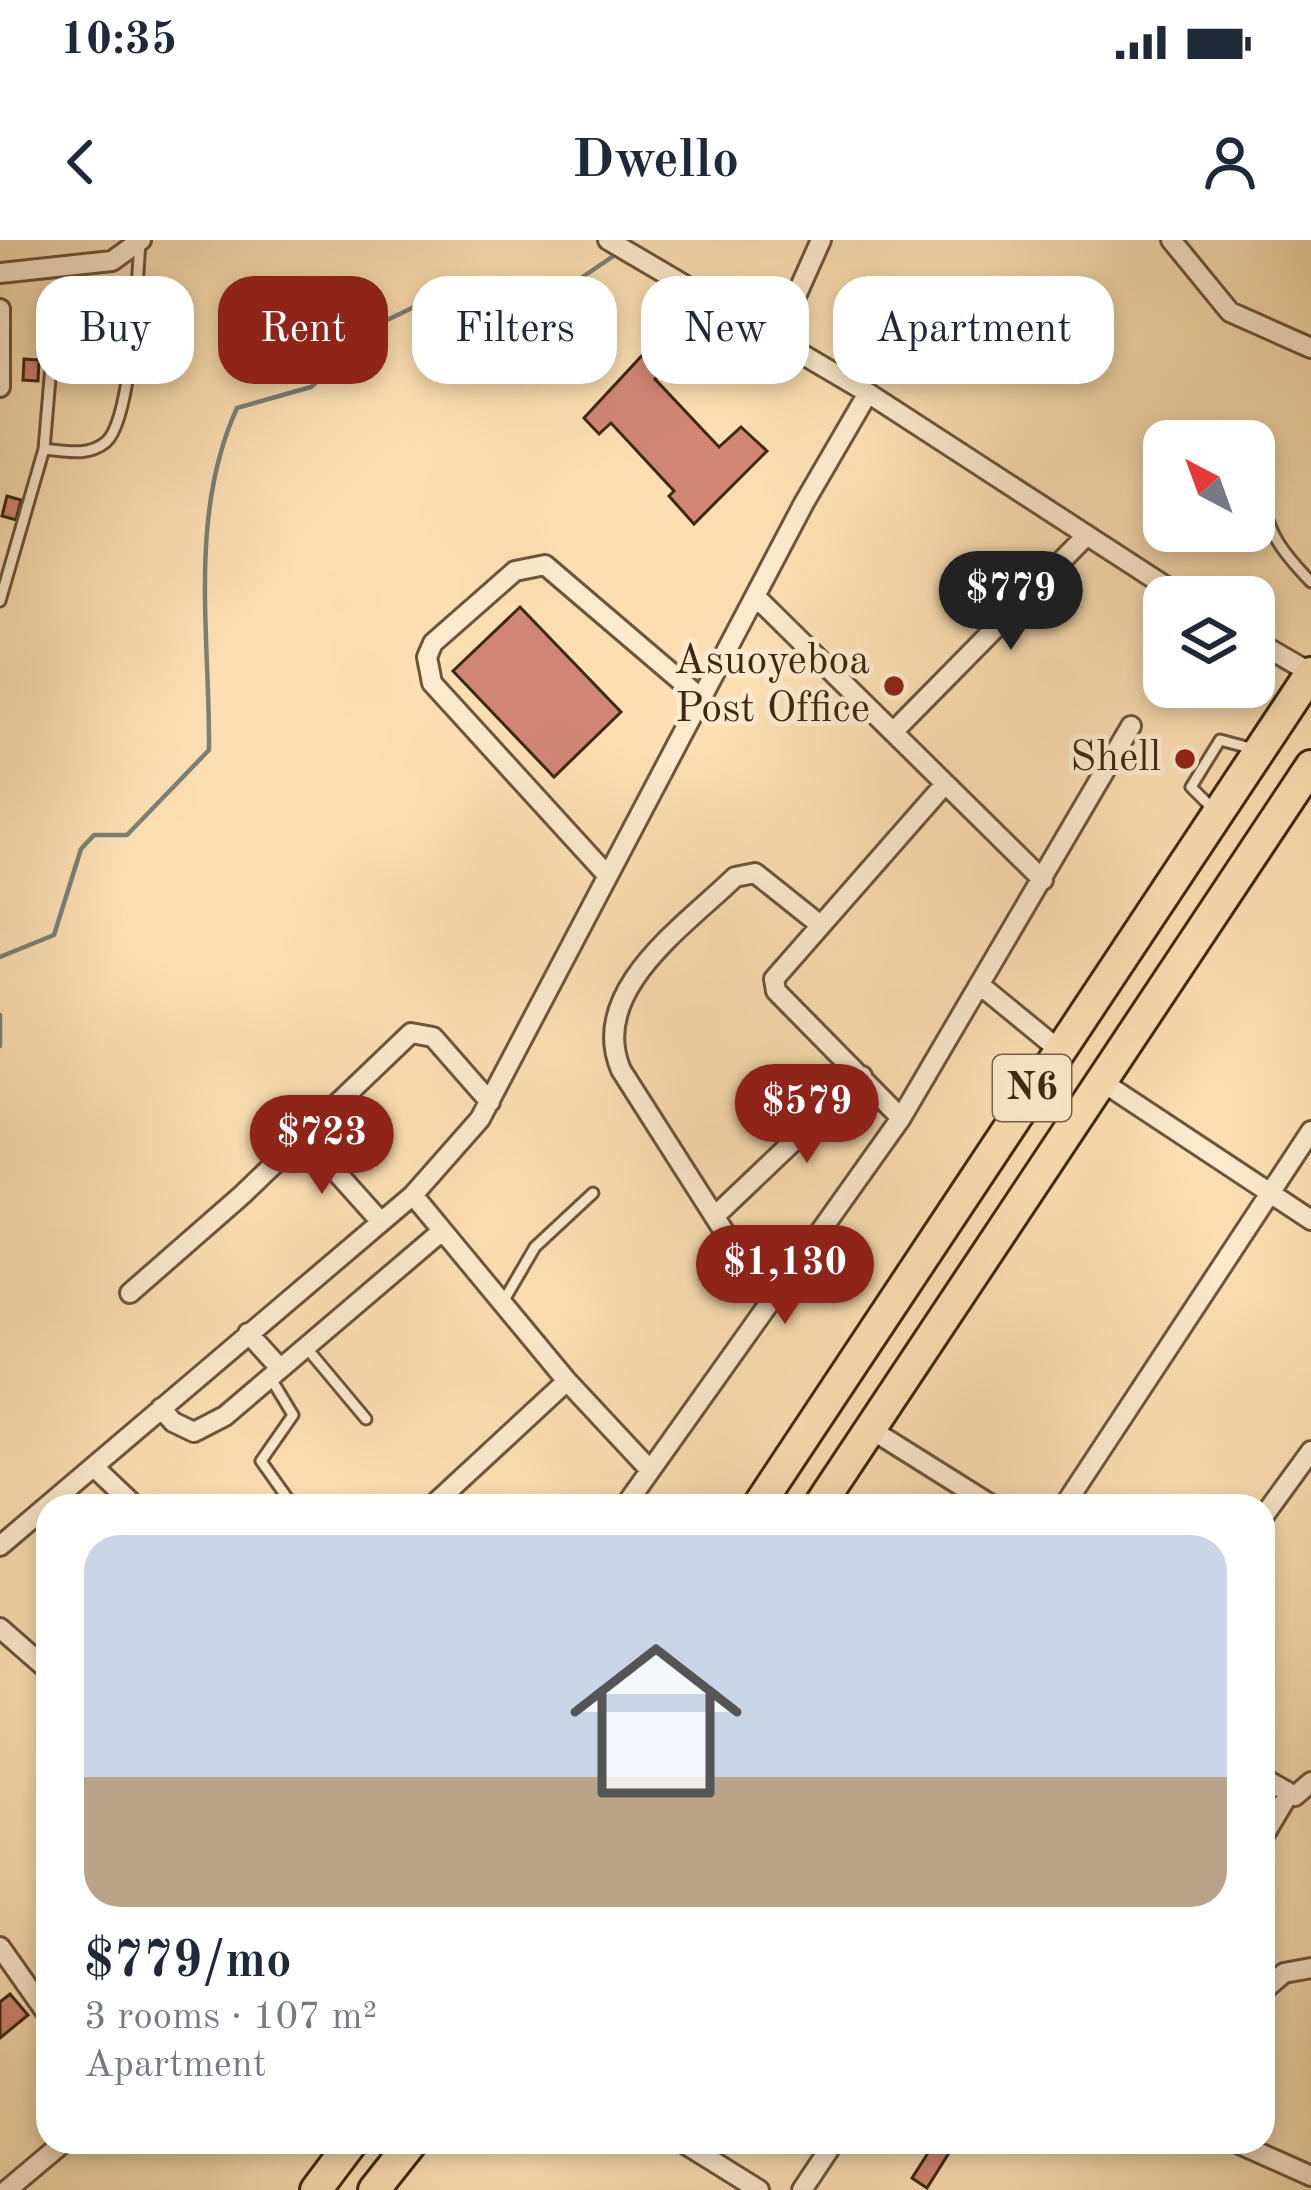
<!DOCTYPE html>
<html lang="en">
<head>
<meta charset="utf-8">
<style>
  :root { --surface:#fff; --page:#f2f2f3; --text:#1f2937; --muted:#747a83; --accent:#8f2418 }
  body { margin:0; font-family:"Old Standard TT",serif; background:var(--page); color:var(--text); height:100vh; display:flex; flex-direction:column; font-size:45px; white-space:nowrap }
  * { box-sizing:border-box; margin:0 }
  p { font-size:39px; color:var(--muted) }
  .icon { flex:none; width:66px; height:66px; fill:none; stroke:currentColor; stroke-width:2; stroke-linecap:round; stroke-linejoin:round }
  .map { position:relative; flex:1; overflow:hidden }
  .sheet { position:absolute; left:36px; top:1254px; width:1239px; height:660px; display:flex; flex-direction:column; background:var(--surface); border-radius:36px; box-shadow:0 6px 18px #0003 }
  .sheet>* { flex:none }
  .hud { position:absolute; left:36px; top:36px; width:1239px; height:108px; display:flex; gap:24px }
  .needle { width:78px; rotate:319deg }
  .controls { position:absolute; left:1143px; top:180px; display:grid; gap:24px }
  .controls a { display:grid; place-items:center; width:132px; height:132px; border-radius:24px; background:var(--surface); box-shadow:0 6px 18px #0003; font-size:60px }
  .price { position:absolute; translate:-50% -102px; padding:0 27px; border-radius:42px; background:var(--accent); color:#fff; font-size:39px; line-height:78px; filter:drop-shadow(0 3px 6px #0008) }
  .price::after { content:''; position:absolute; left:50%; top:72px; width:36px; height:27px; margin-left:-18px; background:inherit; clip-path:polygon(0 0,100% 0,50% 100%) }
  .price.active { background:#222; color:#fff }
  ul { padding:0; list-style:none }
  li { display:grid; align-content:center; gap:24px; height:636px; padding:0 48px }
  li span { display:grid; place-items:center; height:372px; border-radius:36px; color:#555 }
  li>.icon { margin-inline-start:auto }
  span .icon { width:216px; height:216px; fill:#fffc; stroke-width:1 }
  li b { font-size:51px }
  .chip { padding:0 42px; border-radius:36px; background:var(--surface); box-shadow:0 6px 18px #0003; font-size:42px; line-height:108px }
  .chip.active { background:var(--accent); color:#fff }
  .status { display:flex; justify-content:space-between; align-items:center; height:84px; padding:0 60px; background:var(--surface); direction:ltr }
  .status svg { height:33px; fill:currentColor }
  header { display:flex; justify-content:space-between; align-items:center; height:156px; padding:0 48px; background:var(--surface); font-size:54px; font-weight:700 }
  .map>svg:first-child { display:block }
</style>
</head>
<body>
<div class="status"><b>10:35</b><svg viewBox="0 0 49 12"><path d="M0 12V9h3v3zM5 12V6h3v6zM10 12V3h3v9zM15 12V0h3v12zM26 1h20v11H26zM47 4h2v5h-2z"/></svg></div>
<header><svg class="icon" aria-label="back" viewBox="0 0 24 24"><path d="M15 5l-7 7 7 7"/></svg>Dwello<svg class="icon" aria-label="person" viewBox="0 0 24 24"><circle cx="12" cy="8" r="4"/><path d="M4 21q1-7 8-7t8 7"/></svg></header>
<div class="map">
<svg width="1311" height="1950" viewBox="0 0 1311 1950">
  <rect width="100%" height="100%" fill="#fbdfb3"/>
  <filter id="stains"><feTurbulence type="fractalNoise" baseFrequency=".00167" numOctaves="4"/><feColorMatrix values="0 0 0 0 .2 0 0 0 0 .09 0 0 0 0 .02 0 0 0 .5 -.17"/></filter>
  <radialGradient id="worn" r=".72"><stop offset=".6" stop-color="#630" stop-opacity="0"/><stop offset="1" stop-color="#630" stop-opacity=".3"/></radialGradient>
  <g fill="none" stroke-linecap="round" stroke-linejoin="round">
    <!-- stream -->
    <path stroke="#7b8076" stroke-width="4.5" d="M 0,717 L 54,695 L 81,609 L 94,595 L 127,595 L 209,510 C 210,396 188,275 237,168 L 311,147 L 385,81 L 460,45 L 559,53 L 615,15
      M 0,775 L 0,806"/>
  </g>
  <!-- building -->
  <path fill="#d18674" stroke="#3d2812" stroke-width="3" d="M 648,109 L 666,129 L 655,139 L 719,207 L 741,187 L 767,211 L 694,284 L 669,256 L 674,251 L 611,183 L 599,194 L 584,178 Z
    M 24,119 L 39,120 L 38,141 L 23,140 Z
    M 7,256 L 21,260 L 16,280 L 2,276 Z
    M 520,367 L 621,472 L 554,537 L 453,431 Z
    M 10,1754 L 28,1775 L 0,1798 L 0,1762 Z
    M 935,1902 L 952,1908 L 927,1948 L 912,1938 Z"/>
  <g fill="none" stroke-linecap="round" stroke-linejoin="round">
    <!-- service casing -->
    <g stroke="#6c563a" stroke-width="15">
      <path id="service" d="M 44,209 C 65,211 88,217 106,202 C 132,179 137,41 140,2
        M 1264,254 C 1264,291 1286,316 1311,342
        M 0,361 L 44,209 L 52,115
        M 1213,569 L 1191,547 L 1220,500 L 1254,509
        M 503,1062 L 535,1007 L 593,953
        M 305,1106 L 366,1179
        M 270,1137 L 293,1175 L 261,1221 L 293,1266"/>
    </g>
    <!-- minor casing -->
    <g stroke="#6c563a" stroke-width="24">
      <path id="minor" d="M 608,0 L 868,153 L 1182,357
        M 1171,0 L 1230,72 L 1311,108
        M 0,33 L 112,21 L 141,0
        M 0,69 L 0,147
        M 776,101 L 821,0
        M 756,357 L 1043,640
        M 1254,400 L 1311,433
        M 894,491 L 1087,295
        M 607,635 L 432,443 L 427,417 L 433,403 L 515,331 L 545,325 L 702,459
        M 980,745 L 1058,809
        M 1101,841 L 1311,980
        M 901,878 L 776,751 L 774,739 L 945,544
        M 303,895 L 381,982
        M 413,955 L 567,1141 L 650,1230
        M 715,976 L 862,836
        M 130,1053 L 242,955 L 411,793 L 433,797 L 490,862
        M 769,1062 L 621,830 C 587,751 686,685 735,637 L 755,633 L 819,684
        M 248,1093 L 279,1127
        M 161,1168 L 173,1182 L 194,1192 L 225,1176 L 442,991
        M 872,1190 L 993,1266
        M 94,1227 L 135,1266
        M 432,1266 L 567,1141
        M 625,1266 L 901,878 L 1131,486
        M 1064,1266 L 1311,891
        M 1263,1277 L 1311,1211
        M 0,1306 L 413,955 L 480,879 L 804,263 L 868,153
        M 0,1388 L 48,1430
        M 1263,1538 L 1295,1556 L 1311,1542
        M 1263,1597 L 1288,1555
        M 0,1707 L 48,1775
        M 1263,1751 L 1284,1733 L 1311,1728
        M 682,1902 L 759,1950
        M 1235,1902 L 1311,1936
        M 7,1950 L 64,1902
        M 802,1950 L 834,1902"/>
    </g>
    <!-- primary casing -->
    <g stroke="#3d2812" stroke-width="36">
      <path id="primary" d="M 758,1266 L 1311,433
        M 819,1266 L 1311,526
        M 316,1950 L 352,1902
        M 374,1950 L 412,1902"/>
    </g>
    <!-- service -->
    <use href="#service" stroke="#fceace" stroke-width="9"/>
    <!-- minor -->
    <use href="#minor" stroke="#fceace" stroke-width="18"/>
    <!-- primary -->
    <use href="#primary" stroke="#fbdfb3" stroke-width="30"/>
  </g>
  <!-- markers -->
  <g fill="#8f2418" stroke="#fceace" stroke-width="4.5">
    <circle cx="894" cy="446" r="12"/>
    <circle cx="1185" cy="519" r="12"/>
  </g>
  <g text-anchor="middle" dominant-baseline="central" stroke-width="10" stroke-linejoin="round" paint-order="stroke">
    <!-- shield labels -->
    <rect fill="#fceace" stroke="#76624a" stroke-width="3" x="993" y="815" width="78" height="66" rx="9"/>
    <g font-size="39" font-weight="bold" fill="#3d2812">
      <text x="1032" y="848">N6</text>
    </g>
    <!-- poi labels -->
    <g font-size="42" fill="#3d2812" stroke="#fceace" text-anchor="end">
      <text x="870" y="422">Asuoyeboa<tspan x="870" dy="48">Post Office</tspan></text>
      <text x="1161" y="519">Shell</text>
    </g>
  </g>
  <rect width="100%" height="100%" filter="url(#stains)"/>
  <rect width="100%" height="100%" fill="url(#worn)"/>
</svg>
<div class="controls">
<a><svg class="needle" viewBox="-14 -14 28 28"><path d="M0-13l5 13h-10z" fill="#e53935"/><path d="M0 13l5-13h-10z" fill="#747a83"/></svg></a>
<a><svg class="icon" aria-label="layers" viewBox="0 0 24 24"><path d="M12 4l9 5-9 5-9-5zM3 14l9 5 9-5"/></svg></a>
</div>
<b class="price active" style="left:1011px;top:413px">$779</b>
<b class="price" style="left:807px;top:926px">$579</b>
<b class="price" style="left:322px;top:957px">$723</b>
<b class="price" style="left:785px;top:1087px">$1,130</b>
<div class="hud">
<a class="chip">Buy</a>
<a class="chip active">Rent</a>
<a class="chip">Filters</a>
<a class="chip">New</a>
<a class="chip">Apartment</a>
</div>
<section class="sheet">
<ul>
<li><span style="background:linear-gradient(#c9d6e8 65%,#b9a48a 0)"><svg class="icon" aria-label="home" viewBox="0 0 24 24"><path d="M3 11l9-7 9 7M6 9v11h12V9"/></svg></span><div><b>$779/mo</b><p>3 rooms · 107 m²</p><p>Apartment</p></div></li>
</ul>
</section>
</div>
</body>
</html>
